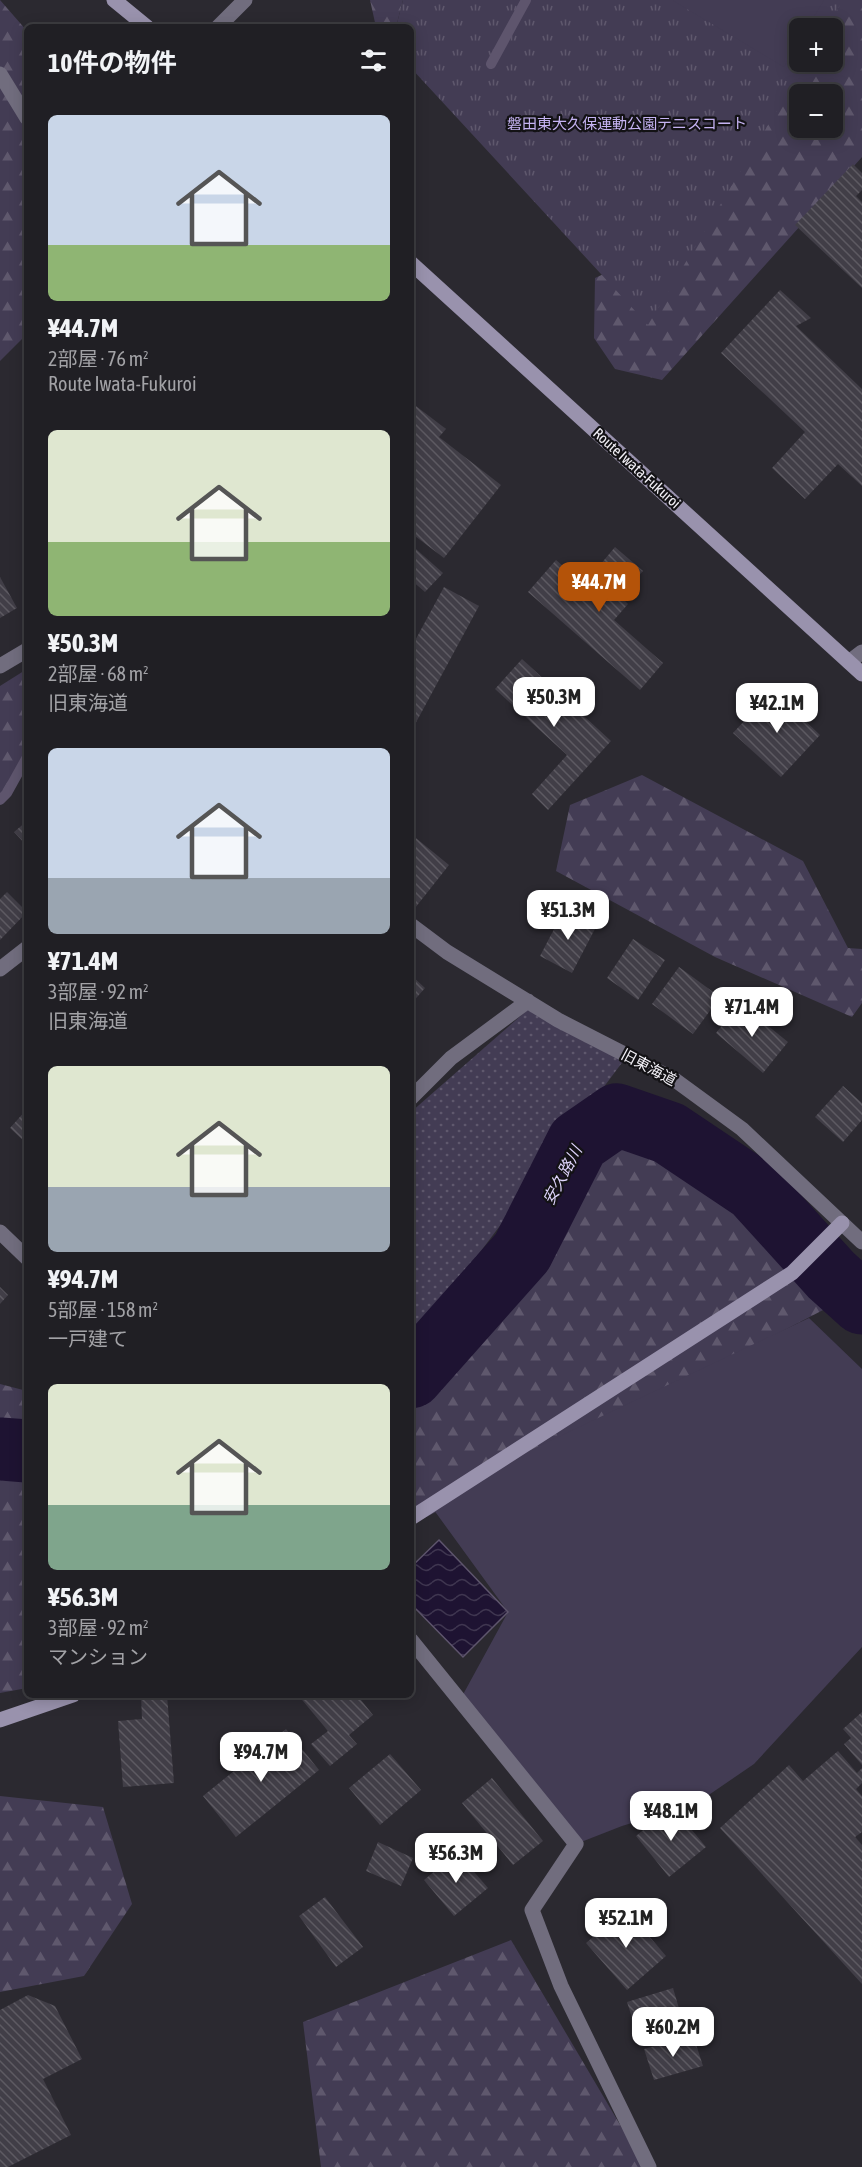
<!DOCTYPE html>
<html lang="ja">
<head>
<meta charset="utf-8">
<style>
  :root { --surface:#201f24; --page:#28272c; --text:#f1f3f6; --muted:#a2a2a6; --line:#3d3d41; --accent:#b45309 }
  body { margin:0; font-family:"Asap Condensed","Noto Sans JP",sans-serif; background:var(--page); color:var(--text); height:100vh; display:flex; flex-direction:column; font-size:22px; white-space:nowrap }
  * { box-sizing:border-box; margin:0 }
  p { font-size:20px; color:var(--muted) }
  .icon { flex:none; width:33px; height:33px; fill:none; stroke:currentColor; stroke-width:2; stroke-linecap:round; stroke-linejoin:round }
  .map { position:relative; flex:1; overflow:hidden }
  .panel { position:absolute; left:24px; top:24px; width:390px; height:1674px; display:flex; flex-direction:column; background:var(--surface); border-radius:9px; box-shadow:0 3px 15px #0003,0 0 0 2px var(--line) }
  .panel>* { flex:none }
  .buttons { position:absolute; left:789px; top:18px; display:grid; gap:12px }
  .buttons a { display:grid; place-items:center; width:54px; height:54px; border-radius:9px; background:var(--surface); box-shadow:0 3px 15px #0003,0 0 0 2px var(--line); font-size:30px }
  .price { position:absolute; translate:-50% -51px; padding:0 14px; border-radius:12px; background:#fff; color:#222; font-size:20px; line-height:39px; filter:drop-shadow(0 2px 3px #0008) }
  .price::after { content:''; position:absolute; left:50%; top:36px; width:18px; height:14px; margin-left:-9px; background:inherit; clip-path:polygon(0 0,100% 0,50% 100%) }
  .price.selected { background:var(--accent); color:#fff }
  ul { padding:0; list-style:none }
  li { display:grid; align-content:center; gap:12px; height:318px; padding:0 24px }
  li span { display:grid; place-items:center; height:186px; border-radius:9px; color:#555 }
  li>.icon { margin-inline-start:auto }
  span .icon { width:108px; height:108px; fill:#fffc; stroke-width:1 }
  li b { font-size:26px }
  h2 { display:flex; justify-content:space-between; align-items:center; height:72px; padding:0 24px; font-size:26px }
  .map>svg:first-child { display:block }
</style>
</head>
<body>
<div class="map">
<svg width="862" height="2167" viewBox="0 0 862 2167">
  <defs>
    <pattern id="grass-dots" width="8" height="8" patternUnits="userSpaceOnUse" patternTransform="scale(1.5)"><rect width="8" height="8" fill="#433c54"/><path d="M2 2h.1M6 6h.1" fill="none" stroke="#5f586d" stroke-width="1.8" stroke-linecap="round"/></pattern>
    <pattern id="forest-firs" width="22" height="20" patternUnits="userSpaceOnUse" patternTransform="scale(1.5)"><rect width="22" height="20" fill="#433c54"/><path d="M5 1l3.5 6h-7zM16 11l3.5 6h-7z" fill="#5f586d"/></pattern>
    <pattern id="park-tufts" width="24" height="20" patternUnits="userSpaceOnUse" patternTransform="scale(1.5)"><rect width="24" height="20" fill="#433c54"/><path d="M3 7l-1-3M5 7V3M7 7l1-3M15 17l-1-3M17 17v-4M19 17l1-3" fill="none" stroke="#5f586d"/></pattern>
    <pattern id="water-waves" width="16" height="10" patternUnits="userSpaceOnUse" patternTransform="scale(1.5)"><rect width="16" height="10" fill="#1e1332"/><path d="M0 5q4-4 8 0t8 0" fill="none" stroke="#3f3650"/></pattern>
    <pattern id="building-back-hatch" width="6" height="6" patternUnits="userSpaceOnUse" patternTransform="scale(1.5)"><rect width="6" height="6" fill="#413e47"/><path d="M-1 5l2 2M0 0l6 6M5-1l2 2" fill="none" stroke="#5d5a62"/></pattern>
  </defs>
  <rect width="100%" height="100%" fill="#2b2930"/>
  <!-- grass -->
  <path fill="url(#grass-dots)" d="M 533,1005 L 627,1056 L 421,1331 L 411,1329 L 411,1112 Z"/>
  <!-- forest -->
  <path fill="url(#forest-firs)" fill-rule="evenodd" d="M 0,0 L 27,31 L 27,334 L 0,361 Z
    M 370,0 L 403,0 L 396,27 L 376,27 Z
    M 825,0 L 862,0 L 862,157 L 662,380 L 615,369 L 594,338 L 595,278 L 662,247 L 800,62 L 832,62 L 832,28 L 824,28 ZM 800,94 L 832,94 L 832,128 L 800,128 Z
    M 27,669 L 27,764 L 0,800 L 0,686 Z
    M 642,775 L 803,861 L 848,948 L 862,949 L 862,1003 L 852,1017 L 715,957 L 556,871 L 570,805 Z
    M 649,1126 L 772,1210 L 825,1309 L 411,1525 L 411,1329 L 421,1331 L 578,1142 Z
    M 0,1384 L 27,1391 L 27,1688 L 0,1693 Z
    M 0,1796 L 103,1807 L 132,1904 L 84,1976 L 0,1992 Z
    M 511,1940 L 645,2167 L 321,2167 L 303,2022 Z"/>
  <!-- park -->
  <path fill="url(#park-tufts)" d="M 403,0 L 843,0 L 826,28 L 800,28 L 800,62 L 806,62 L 648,325 L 411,68 L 411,27 L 396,27 Z"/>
  <!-- garden -->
  <path fill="#433c54" d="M 672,0 L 824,0 L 807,28 L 800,28 L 799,41 L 784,67 Z
    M 809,1318 L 862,1369 L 862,1647 L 754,1764 L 697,1803 L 622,1826 L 576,1844 L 460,1700 L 508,1612 L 431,1506 L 478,1475 Z"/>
  <!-- water -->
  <path fill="url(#water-waves)" stroke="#5e556d" stroke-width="1.5" d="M 439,1540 L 508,1612 L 463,1657 L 411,1604 L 411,1567 Z"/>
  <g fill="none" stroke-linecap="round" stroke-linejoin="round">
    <!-- stream -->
    <path stroke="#5e556d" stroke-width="10" d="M 491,64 L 526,0
      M 0,800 L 7,793 L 27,757"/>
    <!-- river -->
    <path stroke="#1e1332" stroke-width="63" d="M 411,1377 L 522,1252 L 578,1142 L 617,1115 L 669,1133 L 754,1190 L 831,1275 L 862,1303
      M 0,1449 L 27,1451"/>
  </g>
  <!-- building -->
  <path fill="url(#building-back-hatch)" d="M 853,164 L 862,173 L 862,190 L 856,196 L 862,202 L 862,288 L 795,225 Z
    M 780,290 L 811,318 L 796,326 L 862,389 L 862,486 L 838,464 L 805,499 L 772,468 L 805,432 L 721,353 Z
    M 412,403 L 446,429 L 439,437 L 501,485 L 444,558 L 411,533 Z
    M 615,547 L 643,571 L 620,596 L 628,604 L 614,620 L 663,663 L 640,690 L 528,592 L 556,560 L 584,584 Z
    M 416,549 L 443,573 L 425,592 L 411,580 L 411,555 Z
    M 0,577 L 17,608 L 0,618 Z
    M 444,587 L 479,606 L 413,728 L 411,727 L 411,648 Z
    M 522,659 L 611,741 L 548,810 L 532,794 L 567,755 L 495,689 Z
    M 773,690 L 820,735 L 781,777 L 733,733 Z
    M 27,821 L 27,846 L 14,832 Z
    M 411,834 L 449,865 L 415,908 L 411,904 Z
    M 7,892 L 27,912 L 0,940 L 0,899 Z
    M 564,910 L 596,927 L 572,973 L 540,956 Z
    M 633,939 L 665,960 L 638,1000 L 607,978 Z
    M 679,967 L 720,997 L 693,1034 L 652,1004 Z
    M 411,975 L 425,988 L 411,1004 Z
    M 740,1003 L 788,1042 L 763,1073 L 716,1033 Z
    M 843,1086 L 862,1103 L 862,1120 L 843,1142 L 815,1117 Z
    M 27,1109 L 27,1144 L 10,1128 Z
    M 0,1287 L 8,1295 L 0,1304 Z
    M 141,1695 L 167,1695 L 174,1783 L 123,1787 L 118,1721 L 142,1719 Z
    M 298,1695 L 357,1695 L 373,1715 L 349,1735 L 357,1744 L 330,1766 L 311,1744 L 328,1731 Z
    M 862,1712 L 862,1765 L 844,1744 L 851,1738 L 843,1729 Z
    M 286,1729 L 319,1770 L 236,1837 L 203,1796 Z
    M 838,1751 L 857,1773 L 862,1768 L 862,1783 L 856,1789 L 862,1796 L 862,1832 L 855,1837 L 862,1845 L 862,1984 L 720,1828 L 789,1765 L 803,1781 Z
    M 390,1754 L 421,1790 L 380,1825 L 349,1788 Z
    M 492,1778 L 543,1841 L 513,1865 L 462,1803 Z
    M 672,1806 L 706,1847 L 669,1877 L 636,1836 Z
    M 378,1842 L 413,1858 L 401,1886 L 366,1871 Z
    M 457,1852 L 488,1888 L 454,1916 L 424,1880 Z
    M 325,1897 L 363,1947 L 336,1967 L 299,1916 Z
    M 626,1909 L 666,1956 L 627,1990 L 586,1943 Z
    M 673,1988 L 683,2022 L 638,2036 L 627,2002 Z
    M 28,1995 L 55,2006 L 82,2059 L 43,2079 L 71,2135 L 8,2167 L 0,2167 L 0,2010 Z
    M 693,2035 L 703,2066 L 654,2080 L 644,2049 Z"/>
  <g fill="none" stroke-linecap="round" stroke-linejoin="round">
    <!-- street -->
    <path stroke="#716d7e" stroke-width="15" d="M 218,27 L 245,0
      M 0,74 L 27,118
      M 849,662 L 862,652
      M 0,666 L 27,650
      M 411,925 L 447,952 L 558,1020 L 675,1080 L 742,1129 L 862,1242
      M 0,969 L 27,948
      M 411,1098 L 451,1058 L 528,1001
      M 0,1232 L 27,1258
      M 411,1640 L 576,1844 L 532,1910 L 561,1986 L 649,2167"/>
    <!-- secondary -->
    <path stroke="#9992ad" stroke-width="15" d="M 114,0 L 147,27
      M 411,263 L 862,674
      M 411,1518 L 792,1273 L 842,1223
      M 0,1720 L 73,1695"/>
  </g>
  <g text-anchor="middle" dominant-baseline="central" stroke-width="4.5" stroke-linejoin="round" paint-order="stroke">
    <!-- park labels -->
    <g font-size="15" fill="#c5b3f2" stroke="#131215">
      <text x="627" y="123">磐田東大久保運動公園テニスコート</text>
    </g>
    <!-- street labels -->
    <g font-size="15" fill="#f2f0f6" stroke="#131215">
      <text transform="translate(637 468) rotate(42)">Route Iwata-Fukuroi</text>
      <text transform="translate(649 1067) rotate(28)">旧東海道</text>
    </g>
    <!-- water labels -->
    <g font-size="16" font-style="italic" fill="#ddd3fa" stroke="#131215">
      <text transform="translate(562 1175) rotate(-62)">安久路川</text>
    </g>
  </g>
</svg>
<div class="buttons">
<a>+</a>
<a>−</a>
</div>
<b class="price selected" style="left:599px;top:613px">¥44.7M</b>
<b class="price" style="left:554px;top:728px">¥50.3M</b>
<b class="price" style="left:777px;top:734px">¥42.1M</b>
<b class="price" style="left:568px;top:941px">¥51.3M</b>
<b class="price" style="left:752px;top:1038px">¥71.4M</b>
<b class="price" style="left:261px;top:1783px">¥94.7M</b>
<b class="price" style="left:671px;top:1842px">¥48.1M</b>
<b class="price" style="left:456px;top:1884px">¥56.3M</b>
<b class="price" style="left:626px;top:1949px">¥52.1M</b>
<b class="price" style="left:673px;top:2058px">¥60.2M</b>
<section class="panel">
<h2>10件の物件<svg class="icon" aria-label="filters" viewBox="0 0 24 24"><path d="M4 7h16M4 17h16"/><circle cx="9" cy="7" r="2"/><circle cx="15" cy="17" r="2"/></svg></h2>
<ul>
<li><span style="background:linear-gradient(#c9d6e8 70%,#8fb573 0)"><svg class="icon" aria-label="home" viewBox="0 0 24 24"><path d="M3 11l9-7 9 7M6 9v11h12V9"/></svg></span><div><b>¥44.7M</b><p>2部屋 · 76 m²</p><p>Route Iwata-Fukuroi</p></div></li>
<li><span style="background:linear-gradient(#dfe7d0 60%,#8fb573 0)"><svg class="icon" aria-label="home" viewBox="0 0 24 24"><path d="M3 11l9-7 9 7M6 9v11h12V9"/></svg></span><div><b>¥50.3M</b><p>2部屋 · 68 m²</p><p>旧東海道</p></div></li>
<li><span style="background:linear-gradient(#c9d6e8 70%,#9aa5b1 0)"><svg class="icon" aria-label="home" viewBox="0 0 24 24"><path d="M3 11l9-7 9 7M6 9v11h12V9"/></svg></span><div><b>¥71.4M</b><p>3部屋 · 92 m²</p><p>旧東海道</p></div></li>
<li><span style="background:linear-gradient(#dfe7d0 65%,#9aa5b1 0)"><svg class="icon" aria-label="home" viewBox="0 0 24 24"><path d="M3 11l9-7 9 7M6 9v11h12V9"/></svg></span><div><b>¥94.7M</b><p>5部屋 · 158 m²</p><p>一戸建て</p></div></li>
<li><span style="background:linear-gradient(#dfe7d0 65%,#7fa58c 0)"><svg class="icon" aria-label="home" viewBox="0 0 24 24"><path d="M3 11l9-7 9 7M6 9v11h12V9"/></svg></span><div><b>¥56.3M</b><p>3部屋 · 92 m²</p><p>マンション</p></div></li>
</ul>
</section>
</div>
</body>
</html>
